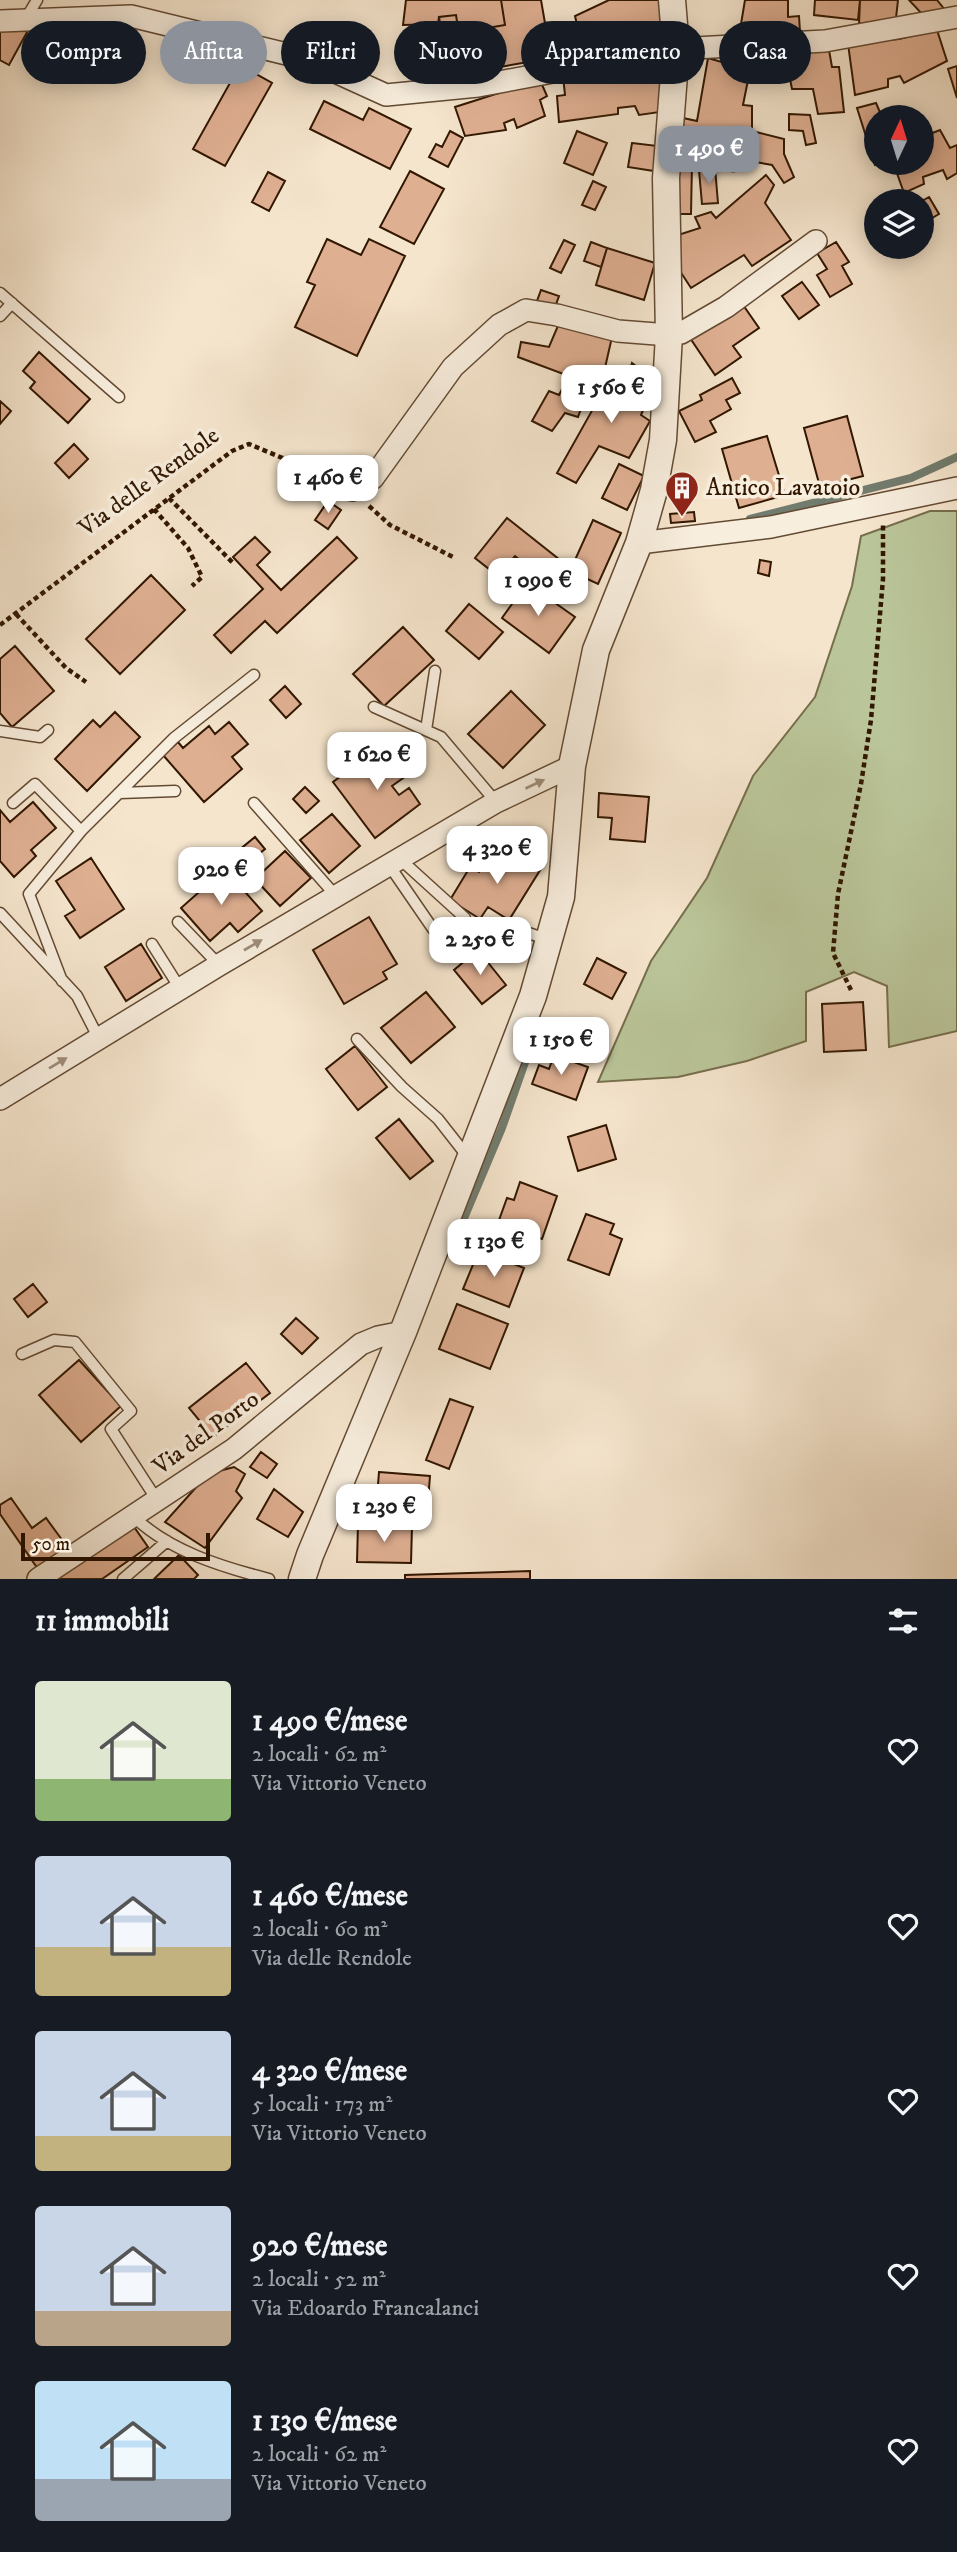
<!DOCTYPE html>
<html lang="it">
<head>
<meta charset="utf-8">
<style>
  :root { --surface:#171b24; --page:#242831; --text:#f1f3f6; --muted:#9ea1a6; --accent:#8c9099 }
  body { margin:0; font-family:"IM FELL DW Pica",serif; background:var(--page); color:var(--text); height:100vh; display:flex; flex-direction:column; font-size:26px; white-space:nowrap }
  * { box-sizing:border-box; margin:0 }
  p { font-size:23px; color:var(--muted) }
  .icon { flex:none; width:38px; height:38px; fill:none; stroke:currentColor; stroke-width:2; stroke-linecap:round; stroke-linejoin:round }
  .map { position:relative; height:1579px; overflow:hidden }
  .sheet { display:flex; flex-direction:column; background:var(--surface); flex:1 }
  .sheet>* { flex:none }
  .hud { position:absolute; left:21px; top:21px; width:915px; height:63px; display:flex; gap:14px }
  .needle { width:46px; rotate:4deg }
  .fabs { position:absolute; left:864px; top:105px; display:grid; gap:14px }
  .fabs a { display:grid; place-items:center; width:70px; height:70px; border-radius:50%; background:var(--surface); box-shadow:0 4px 18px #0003; font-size:35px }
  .scale { position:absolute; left:21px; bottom:18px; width:189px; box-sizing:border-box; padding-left:7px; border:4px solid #321700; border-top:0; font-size:19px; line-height:24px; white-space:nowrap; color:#321700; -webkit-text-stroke:5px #f8eede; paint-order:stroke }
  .price { position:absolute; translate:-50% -60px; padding:0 16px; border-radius:14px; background:#fff; color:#222; font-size:23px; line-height:46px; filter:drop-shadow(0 2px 4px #0008) }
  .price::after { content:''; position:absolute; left:50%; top:42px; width:21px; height:16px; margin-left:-10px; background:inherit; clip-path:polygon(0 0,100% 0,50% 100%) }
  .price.selected { background:var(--accent); color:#fff }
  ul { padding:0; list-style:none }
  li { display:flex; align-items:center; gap:21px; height:175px; padding:0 35px }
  li span { display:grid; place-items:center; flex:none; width:196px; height:140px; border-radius:7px; color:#555 }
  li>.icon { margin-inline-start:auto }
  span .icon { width:84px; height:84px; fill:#fffc; stroke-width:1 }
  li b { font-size:30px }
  h2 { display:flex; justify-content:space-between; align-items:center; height:84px; padding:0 35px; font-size:30px }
  .pill { padding:0 24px; border-radius:32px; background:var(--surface); box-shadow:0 4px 18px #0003; font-size:24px; line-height:63px }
  .pill.selected { background:var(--accent); color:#fff }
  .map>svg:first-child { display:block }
</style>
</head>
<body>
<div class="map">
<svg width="957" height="1579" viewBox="0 0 957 1579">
  <rect width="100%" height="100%" fill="#f5e5cd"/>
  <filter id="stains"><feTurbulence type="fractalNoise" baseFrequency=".00286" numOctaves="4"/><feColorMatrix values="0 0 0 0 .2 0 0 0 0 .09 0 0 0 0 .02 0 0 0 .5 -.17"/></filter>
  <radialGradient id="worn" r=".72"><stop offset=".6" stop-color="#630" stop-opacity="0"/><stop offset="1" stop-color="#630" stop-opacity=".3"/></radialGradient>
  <!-- green -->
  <path fill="#bac599" stroke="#766e4c" stroke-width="2" d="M 930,511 L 957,511 L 957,1031 L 889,1047 L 887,986 L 854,972 L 806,992 L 806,1041 L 747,1061 L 678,1077 L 598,1082 L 651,961 L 707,878 L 753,776 L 815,697 L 852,586 L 861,536 Z"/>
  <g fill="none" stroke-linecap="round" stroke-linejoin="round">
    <!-- stream -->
    <path stroke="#727c6e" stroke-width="8" d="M 750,519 L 911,478 L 957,457
      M 462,1223 L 502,1128 L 536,1031"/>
  </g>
  <!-- building -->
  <path fill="#dfaf92" stroke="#321700" stroke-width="2" d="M 406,0 L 501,0 L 505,25 L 476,30 L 475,25 L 458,28 L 456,15 L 439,17 L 438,24 L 403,25 Z
    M 501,0 L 541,0 L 551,58 L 448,76 L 439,17 L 456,15 L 458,28 L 475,25 L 476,30 L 505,25 Z
    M 609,0 L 666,0 L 668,32 L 566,58 L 563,37 L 579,33 L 575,16 Z
    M 745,0 L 788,0 L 788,17 L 799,16 L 800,32 L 760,37 L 739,36 Z
    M 815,0 L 860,0 L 858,20 L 814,15 Z
    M 860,0 L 898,0 L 896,18 L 859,24 Z
    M 909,0 L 937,0 L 945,10 L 922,14 Z
    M 31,25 L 9,65 L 0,60 L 0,26 Z
    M 937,30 L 947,61 L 904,83 L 900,76 L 888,79 L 888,87 L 855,95 L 848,44 L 899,39 Z
    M 727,49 L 775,52 L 779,79 L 748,80 L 743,105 L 752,106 L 752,131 L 784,139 L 784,154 L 794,177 L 784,183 L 772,165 L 679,148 L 683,118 L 697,121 L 708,58 L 725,63 Z
    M 784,50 L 829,50 L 832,67 L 839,67 L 844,112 L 818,114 L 813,89 L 792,89 Z
    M 240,65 L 272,83 L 225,166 L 193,149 Z
    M 668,66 L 667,111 L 639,115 L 635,106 L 618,108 L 618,114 L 559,122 L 557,96 L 565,95 L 563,76 L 630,68 Z
    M 957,66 L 957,98 L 948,69 Z
    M 540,80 L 547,96 L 540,100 L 545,116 L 517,128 L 514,119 L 504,123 L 506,130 L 465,136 L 455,107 Z
    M 324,101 L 363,120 L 369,108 L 411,129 L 390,169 L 310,129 Z
    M 876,103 L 882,117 L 877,117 L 877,163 L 880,163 L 875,165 L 857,108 Z
    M 789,114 L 810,115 L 816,143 L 806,145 L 803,131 L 789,130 Z
    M 940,130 L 950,148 L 957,145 L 957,173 L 947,179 L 943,170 L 923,177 L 924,184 L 904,193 L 894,165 L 900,163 L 922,163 L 922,137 Z
    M 450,131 L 463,138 L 448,167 L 429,157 L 436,144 L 442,147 Z
    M 577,131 L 607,143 L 593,175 L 564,163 Z
    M 632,143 L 658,146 L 654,171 L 628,167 Z
    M 675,163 L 692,163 L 691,214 L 675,214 Z
    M 715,168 L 718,203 L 702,204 L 699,170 Z
    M 410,171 L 444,189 L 414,244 L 380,227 Z
    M 268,172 L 285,181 L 269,211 L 252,202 Z
    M 766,175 L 774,185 L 765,203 L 791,240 L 752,266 L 744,255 L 691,288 L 676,265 L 672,237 L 700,228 L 695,217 L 711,212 L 716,218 Z
    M 593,181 L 606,187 L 595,210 L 582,205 Z
    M 929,197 L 939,214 L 922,224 L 922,201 Z
    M 327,239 L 361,255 L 369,239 L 405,256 L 357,356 L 295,327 L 315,285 L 307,282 Z
    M 564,240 L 575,245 L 561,273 L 550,268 Z
    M 591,242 L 607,248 L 601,267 L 584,261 Z
    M 836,242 L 849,262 L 842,266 L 852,284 L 830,297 L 817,275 L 827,269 L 817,253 Z
    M 607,248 L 655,263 L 644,300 L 596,285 Z
    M 802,282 L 819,305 L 799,319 L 782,296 Z
    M 541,290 L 559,296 L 555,307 L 537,301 Z
    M 741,302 L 759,328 L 733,346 L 741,357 L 715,375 L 690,338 Z
    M 560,321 L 612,337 L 602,381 L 592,379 L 578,417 L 565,413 L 552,431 L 532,421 L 549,391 L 559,395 L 569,376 L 518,357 L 521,342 L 549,347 Z
    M 39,352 L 90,399 L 68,423 L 30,388 L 35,382 L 23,371 Z
    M 632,363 L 649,376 L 647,401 L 641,415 L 650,421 L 629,458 L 599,446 L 576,483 L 557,473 L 603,391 L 626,384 Z
    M 732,378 L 740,393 L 726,400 L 731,409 L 710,421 L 716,432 L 695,442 L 679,411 L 702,400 L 700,395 Z
    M 0,401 L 11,411 L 0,424 Z
    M 847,416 L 863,476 L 820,487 L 804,428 Z
    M 767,436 L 785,495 L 739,508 L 722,449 Z
    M 74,444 L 88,459 L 69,478 L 55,463 Z
    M 619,464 L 644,476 L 627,510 L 602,498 Z
    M 328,501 L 341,510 L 328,529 L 315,520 Z
    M 694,512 L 695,521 L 671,523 L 670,514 Z
    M 507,518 L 565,564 L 550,583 L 515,556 L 498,576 L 475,558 Z
    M 593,520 L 621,533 L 598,584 L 570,571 Z
    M 255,537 L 270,552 L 257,565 L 281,590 L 337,537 L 357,558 L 277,633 L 265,621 L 231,653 L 214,635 L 263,589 L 233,557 Z
    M 760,560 L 771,562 L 769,576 L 758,573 Z
    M 151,575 L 185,610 L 120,674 L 86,639 Z
    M 527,583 L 575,617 L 549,653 L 502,618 Z
    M 469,604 L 503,632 L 479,659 L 446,631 Z
    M 403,627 L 434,660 L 384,706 L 353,674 Z
    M 15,646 L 54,691 L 12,727 L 0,713 L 0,659 Z
    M 285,686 L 301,704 L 286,718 L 270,700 Z
    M 511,691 L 545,725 L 503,768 L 468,734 Z
    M 115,712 L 140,737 L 87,791 L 55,759 L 93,720 L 100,727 Z
    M 229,722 L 248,744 L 232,757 L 242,769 L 204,802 L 163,755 L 178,742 L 183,748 L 209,726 L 215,734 Z
    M 383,745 L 406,776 L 392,786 L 399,795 L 409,788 L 420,804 L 375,838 L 333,782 Z
    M 305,787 L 319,801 L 306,813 L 293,799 Z
    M 599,793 L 649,797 L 645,842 L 610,839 L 612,818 L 598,817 Z
    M 33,802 L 56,828 L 31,850 L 36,856 L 14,877 L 0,861 L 0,810 L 10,822 Z
    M 332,814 L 360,846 L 329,873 L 300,840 Z
    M 255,837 L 265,849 L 248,863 L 238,851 Z
    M 511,847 L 542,867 L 509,920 L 488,907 L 480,919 L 450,900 L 470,867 L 479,872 L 487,859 L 499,866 Z
    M 285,851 L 311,878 L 280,906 L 255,879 Z
    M 91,858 L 124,909 L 80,938 L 65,916 L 75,910 L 56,881 Z
    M 225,869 L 262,911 L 238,932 L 230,923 L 210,941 L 181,908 Z
    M 369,917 L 397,964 L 383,972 L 387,979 L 344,1004 L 313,950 Z
    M 141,944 L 162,978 L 126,1001 L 105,967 Z
    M 478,950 L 506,985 L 482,1004 L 454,970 Z
    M 597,958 L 626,973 L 612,999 L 584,984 Z
    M 426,992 L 455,1027 L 411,1063 L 381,1028 Z
    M 863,1002 L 866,1050 L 824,1052 L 822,1004 Z
    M 355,1046 L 387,1087 L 358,1110 L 326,1069 Z
    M 554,1055 L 588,1067 L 576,1100 L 532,1084 L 539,1065 L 549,1069 Z
    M 399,1119 L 433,1161 L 410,1179 L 376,1138 Z
    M 606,1125 L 616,1159 L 578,1171 L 568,1137 Z
    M 520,1182 L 557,1196 L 542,1239 L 498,1223 L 507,1198 L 514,1200 Z
    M 586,1214 L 614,1224 L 610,1234 L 622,1239 L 609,1275 L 568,1260 Z
    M 479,1250 L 524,1268 L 509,1307 L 463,1289 Z
    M 33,1284 L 47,1302 L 28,1317 L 14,1299 Z
    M 457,1304 L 508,1324 L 490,1369 L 439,1349 Z
    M 296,1318 L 318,1338 L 302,1354 L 281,1334 Z
    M 79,1360 L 121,1406 L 81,1442 L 39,1395 Z
    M 246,1363 L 270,1393 L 213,1437 L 189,1408 Z
    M 450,1399 L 473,1407 L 449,1469 L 426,1460 Z
    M 261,1452 L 277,1464 L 267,1478 L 250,1467 Z
    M 234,1467 L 245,1474 L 236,1491 L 242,1498 L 205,1548 L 165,1522 L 208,1474 Z
    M 379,1472 L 430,1476 L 427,1514 L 376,1510 Z
    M 274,1489 L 303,1512 L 288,1537 L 257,1519 Z
    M 11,1498 L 32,1528 L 46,1518 L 68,1548 L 38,1569 L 0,1514 L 0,1505 Z
    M 132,1524 L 148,1547 L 102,1579 L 54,1579 Z
    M 358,1524 L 412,1526 L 411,1563 L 357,1562 Z
    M 179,1555 L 198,1575 L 194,1579 L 154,1579 Z
    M 530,1571 L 530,1579 L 405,1579 L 405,1575 Z"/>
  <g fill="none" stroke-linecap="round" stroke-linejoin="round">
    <!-- service casing -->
    <g stroke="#634a33" stroke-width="13">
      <path id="service" d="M 25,20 L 37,0
        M 670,145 L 684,152 L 733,166
        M 0,293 L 119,397
        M 0,316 L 12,303
        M 374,707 L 441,737 L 496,802
        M 426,730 L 435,671
        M 0,731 L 40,737 L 48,730
        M 120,793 L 175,791
        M 13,803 L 35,784 L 81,831 L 29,894 L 62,981
        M 254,803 L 336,896
        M 81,831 L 174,738 L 254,675
        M 400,859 L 465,918
        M 389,865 L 433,929
        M 0,913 L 77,996 L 99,1039
        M 178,922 L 219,965
        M 502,924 L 549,940
        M 152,944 L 181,990
        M 525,1019 L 574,1038
        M 357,1039 L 402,1087 L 438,1119 L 467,1156
        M 22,1354 L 54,1340 L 75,1342 L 131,1411 L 111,1429 L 157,1500
        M 133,1516 C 169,1551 222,1567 269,1579
        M 123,1579 L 167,1541"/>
    </g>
    <!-- minor casing -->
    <g stroke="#634a33" stroke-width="24">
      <path id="minor" d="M 0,21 L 131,16 L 307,59 L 386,95 L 478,86 L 676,49 L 825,41 L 957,17
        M 352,490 L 373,478 L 453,367 L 499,325 L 526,310 L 557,315 L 618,331 L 669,335 L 681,333 L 726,307 L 816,241
        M 639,543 L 771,527 L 957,488
        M 0,1099 L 219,965 L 496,802 L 572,766
        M 38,1579 L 234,1449 L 361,1344 L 378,1337 L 403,1332"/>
    </g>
    <!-- tertiary casing -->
    <g stroke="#634a33" stroke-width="29">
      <path id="tertiary" d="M 302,1579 L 310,1555 L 403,1332 L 533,996 L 561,897 L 572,766 L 596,650 L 639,543 L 654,490 L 663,440 L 669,335 L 666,178 L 676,49 L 672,0"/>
    </g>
    <!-- path -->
    <path stroke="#321700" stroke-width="4.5" stroke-dasharray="5 3.5" stroke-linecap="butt" d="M 169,498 L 234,564
      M 369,506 L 390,525 L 455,558
      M 154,509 L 188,548 L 202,577 L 192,586
      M 16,614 L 66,668 L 86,682
      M 0,625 L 232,451 L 249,444 L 292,462 L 332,487
      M 851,990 L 833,953 L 838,894 L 861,784 L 871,720 L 883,579 L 883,524"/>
    <!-- service -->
    <use href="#service" stroke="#f8eede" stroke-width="10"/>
    <!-- minor -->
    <use href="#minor" stroke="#f8eede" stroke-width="21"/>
    <!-- tertiary -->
    <use href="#tertiary" stroke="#f8eede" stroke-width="26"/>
  </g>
  <!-- one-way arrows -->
  <defs><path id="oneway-solid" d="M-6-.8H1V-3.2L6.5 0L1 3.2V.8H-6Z" transform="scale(1.75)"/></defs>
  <g fill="#9f8d7a">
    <use href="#oneway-solid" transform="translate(535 784) rotate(-25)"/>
    <use href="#oneway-solid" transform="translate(253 945) rotate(-30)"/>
    <use href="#oneway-solid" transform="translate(58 1063) rotate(-31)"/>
  </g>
  <!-- icons -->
  <defs>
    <g id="building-pin" transform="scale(1.75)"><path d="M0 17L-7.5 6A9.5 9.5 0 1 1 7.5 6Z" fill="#8f2418" stroke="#f8eede"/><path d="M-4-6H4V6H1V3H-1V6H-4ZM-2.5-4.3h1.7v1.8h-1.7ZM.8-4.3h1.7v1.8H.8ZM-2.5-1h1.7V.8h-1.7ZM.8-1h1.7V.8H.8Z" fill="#fff"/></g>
  </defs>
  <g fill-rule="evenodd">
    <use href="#building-pin" x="682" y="488"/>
  </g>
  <g text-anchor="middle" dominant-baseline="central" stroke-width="7" stroke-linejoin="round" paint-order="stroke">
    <!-- street labels -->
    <g font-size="24" fill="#321700" stroke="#f8eede">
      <text transform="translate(149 482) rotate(-36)">Via delle Rendole</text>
      <text transform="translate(206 1433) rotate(-36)">Via del Porto</text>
    </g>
    <!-- poi labels -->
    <g font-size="24" fill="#321700" stroke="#f8eede" text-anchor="start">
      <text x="706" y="488">Antico Lavatoio</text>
    </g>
  </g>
  <rect width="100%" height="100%" filter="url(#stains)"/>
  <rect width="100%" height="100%" fill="url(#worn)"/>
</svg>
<div class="fabs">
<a><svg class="needle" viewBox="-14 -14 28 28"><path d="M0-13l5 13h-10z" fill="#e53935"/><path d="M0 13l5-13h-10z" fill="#9ea1a6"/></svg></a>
<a><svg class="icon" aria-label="layers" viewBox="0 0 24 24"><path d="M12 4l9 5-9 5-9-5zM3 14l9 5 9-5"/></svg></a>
</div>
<div class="scale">50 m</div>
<b class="price selected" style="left:709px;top:186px">1 490 €</b>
<b class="price" style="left:611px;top:425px">1 560 €</b>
<b class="price" style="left:328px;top:515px">1 460 €</b>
<b class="price" style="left:538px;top:618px">1 090 €</b>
<b class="price" style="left:377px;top:792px">1 620 €</b>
<b class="price" style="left:497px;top:886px">4 320 €</b>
<b class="price" style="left:221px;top:907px">920 €</b>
<b class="price" style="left:480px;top:977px">2 250 €</b>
<b class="price" style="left:561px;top:1077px">1 150 €</b>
<b class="price" style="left:494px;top:1279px">1 130 €</b>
<b class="price" style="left:384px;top:1544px">1 230 €</b>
<div class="hud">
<a class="pill">Compra</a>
<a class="pill selected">Affitta</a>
<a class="pill">Filtri</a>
<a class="pill">Nuovo</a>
<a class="pill">Appartamento</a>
<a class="pill">Casa</a>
</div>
</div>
<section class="sheet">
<h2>11 immobili<svg class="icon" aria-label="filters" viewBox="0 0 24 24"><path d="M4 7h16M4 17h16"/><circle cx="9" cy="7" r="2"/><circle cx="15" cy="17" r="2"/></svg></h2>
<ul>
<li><span style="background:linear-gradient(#dfe7d0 70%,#8fb573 0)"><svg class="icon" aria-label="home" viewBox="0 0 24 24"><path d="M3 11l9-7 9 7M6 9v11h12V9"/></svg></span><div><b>1 490 €/mese</b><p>2 locali · 62 m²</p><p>Via Vittorio Veneto</p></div><svg class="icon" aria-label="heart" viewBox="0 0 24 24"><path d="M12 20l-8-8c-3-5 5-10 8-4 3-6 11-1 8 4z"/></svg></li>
<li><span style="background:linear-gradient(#c9d6e8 65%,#c2b280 0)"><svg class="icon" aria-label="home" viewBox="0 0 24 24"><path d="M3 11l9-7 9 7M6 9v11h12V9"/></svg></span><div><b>1 460 €/mese</b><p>2 locali · 60 m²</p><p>Via delle Rendole</p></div><svg class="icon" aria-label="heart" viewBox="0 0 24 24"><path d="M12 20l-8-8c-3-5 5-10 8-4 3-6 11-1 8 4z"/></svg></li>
<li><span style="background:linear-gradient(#c9d6e8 75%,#c2b280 0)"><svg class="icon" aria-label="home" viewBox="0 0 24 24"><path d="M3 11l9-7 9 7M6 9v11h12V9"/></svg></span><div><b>4 320 €/mese</b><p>5 locali · 173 m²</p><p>Via Vittorio Veneto</p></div><svg class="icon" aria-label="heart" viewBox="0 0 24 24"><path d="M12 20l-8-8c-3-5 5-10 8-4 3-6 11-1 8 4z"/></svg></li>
<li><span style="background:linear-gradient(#c9d6e8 75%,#b9a48a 0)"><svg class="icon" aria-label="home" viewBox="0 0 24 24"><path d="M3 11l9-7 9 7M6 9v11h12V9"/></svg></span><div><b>920 €/mese</b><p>2 locali · 52 m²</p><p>Via Edoardo Francalanci</p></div><svg class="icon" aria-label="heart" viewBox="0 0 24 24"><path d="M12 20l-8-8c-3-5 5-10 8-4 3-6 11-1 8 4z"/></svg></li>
<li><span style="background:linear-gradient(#bfe0f5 70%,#9aa5b1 0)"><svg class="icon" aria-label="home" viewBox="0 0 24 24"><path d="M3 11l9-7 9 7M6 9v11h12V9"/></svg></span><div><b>1 130 €/mese</b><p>2 locali · 62 m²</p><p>Via Vittorio Veneto</p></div><svg class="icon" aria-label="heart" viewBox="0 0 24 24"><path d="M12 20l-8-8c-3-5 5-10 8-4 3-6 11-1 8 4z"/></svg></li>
</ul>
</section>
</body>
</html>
